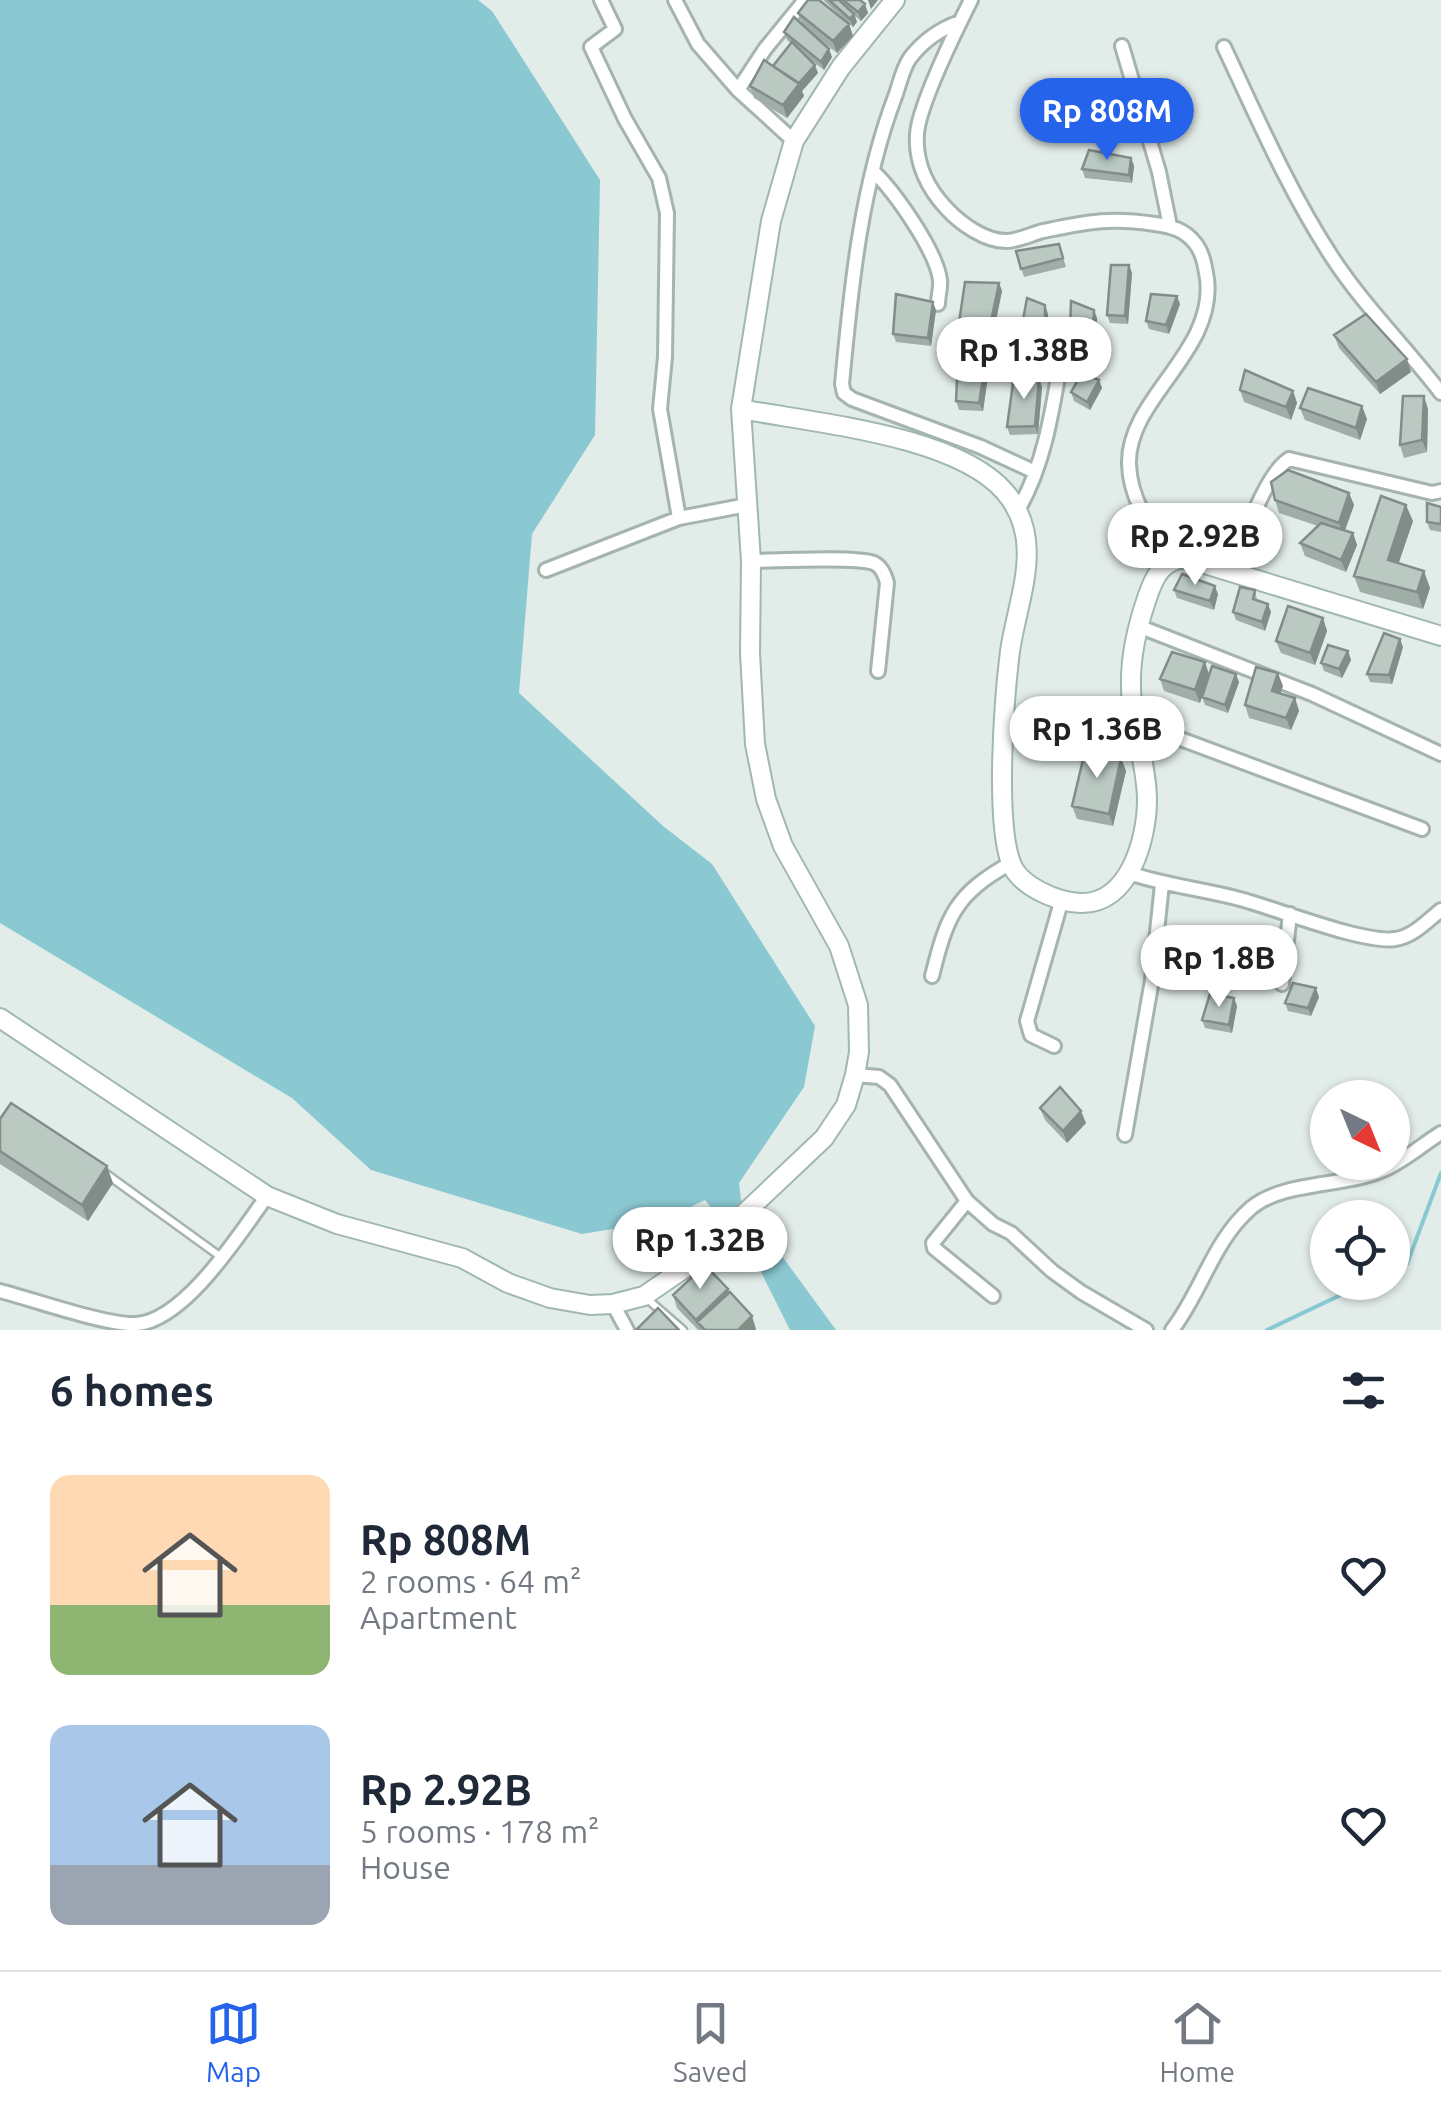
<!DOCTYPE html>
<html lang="en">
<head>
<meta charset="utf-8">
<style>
  :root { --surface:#fff; --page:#f6f6f7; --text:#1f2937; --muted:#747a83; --line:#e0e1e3; --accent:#2563eb }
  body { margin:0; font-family:Ubuntu,sans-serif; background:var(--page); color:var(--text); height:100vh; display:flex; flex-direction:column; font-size:38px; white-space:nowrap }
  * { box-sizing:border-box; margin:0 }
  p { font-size:32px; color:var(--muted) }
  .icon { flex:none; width:55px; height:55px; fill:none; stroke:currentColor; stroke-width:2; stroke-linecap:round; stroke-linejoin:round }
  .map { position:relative; height:1330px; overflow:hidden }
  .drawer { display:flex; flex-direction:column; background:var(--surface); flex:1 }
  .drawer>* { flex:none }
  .needle { width:65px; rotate:137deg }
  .buttons { position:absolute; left:1310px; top:1080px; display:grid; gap:20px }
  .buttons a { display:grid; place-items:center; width:100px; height:100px; border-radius:50%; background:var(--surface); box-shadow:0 2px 8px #0004; font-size:50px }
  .price { position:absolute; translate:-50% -85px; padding:0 22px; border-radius:35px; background:#fff; color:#222; font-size:32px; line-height:65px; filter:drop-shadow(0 2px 5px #0008) }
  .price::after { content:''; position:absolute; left:50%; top:60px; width:30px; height:22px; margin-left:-15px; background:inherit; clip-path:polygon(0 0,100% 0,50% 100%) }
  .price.current { background:var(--accent); color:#fff }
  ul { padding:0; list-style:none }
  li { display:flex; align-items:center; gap:30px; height:250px; padding:0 50px }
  li span { display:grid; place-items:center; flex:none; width:280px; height:200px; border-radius:20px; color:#555 }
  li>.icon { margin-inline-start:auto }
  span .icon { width:120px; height:120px; fill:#fffc; stroke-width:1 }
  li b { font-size:42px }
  h2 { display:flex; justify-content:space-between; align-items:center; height:120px; padding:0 50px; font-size:42px }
  .tabs { display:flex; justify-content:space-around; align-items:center; height:140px; border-top:2px solid var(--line); background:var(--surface); font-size:28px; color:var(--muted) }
  .tabs a { display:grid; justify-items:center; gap:5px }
  .tabs .current { color:var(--accent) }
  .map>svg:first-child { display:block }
</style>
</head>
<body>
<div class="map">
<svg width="1441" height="1330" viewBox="0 0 1441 1330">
  <rect width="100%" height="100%" fill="#e2ece8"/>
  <!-- water -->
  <path fill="#8ac8d2" d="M 0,0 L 478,0 L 492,11 L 600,180 L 595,435 L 532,534 L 519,693 L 663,826 L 712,864 L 815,1026 L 804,1087 L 739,1183 L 741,1200 L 836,1330 L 790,1330 L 760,1270 L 705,1200 L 661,1221 L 582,1234 L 371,1170 L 292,1098 L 0,923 Z"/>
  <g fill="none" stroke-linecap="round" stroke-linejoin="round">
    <!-- stream -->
    <path stroke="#8ac8d2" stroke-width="4" d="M 1392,1271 L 1407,1264 L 1441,1173
      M 1267,1330 L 1368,1282"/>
    <!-- lane casing -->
    <g stroke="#a5b4af" stroke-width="11">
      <path id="lane" d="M 105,1173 L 221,1257
        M 645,1297 L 683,1330"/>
    </g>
    <!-- street casing -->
    <g stroke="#a5b4af" stroke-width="18">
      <path id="street" d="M 601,0 L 615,29 L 591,47 L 625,119 L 659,178 L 667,213 L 665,357 L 660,409 L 679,518
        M 675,0 L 698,44 L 738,90
        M 971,0 C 957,28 919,104 917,134 C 915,163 928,189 947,209 C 961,224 985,241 1006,241 C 1017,241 1032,234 1043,231 C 1088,222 1109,217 1155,224 C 1171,226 1185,230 1195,243 C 1203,253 1205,266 1207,279 C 1216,352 1127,399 1129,464 C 1130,501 1152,530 1173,559
        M 960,22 C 940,29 923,41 910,58 C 903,68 900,82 896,94 C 861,185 851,287 842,384 L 844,393 L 852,399 L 981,447 L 1035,472
        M 1122,46 L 1159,172 L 1170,226
        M 1224,47 C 1257,117 1288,189 1330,254 C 1362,304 1405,346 1441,393
        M 794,141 L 738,90 L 765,49 L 805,0
        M 873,171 C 894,191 936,250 940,280 C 941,287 938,296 938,304
        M 1018,510 C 1047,461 1054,398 1064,342
        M 751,561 C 776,561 854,556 874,563 C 882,567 885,575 887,583 L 878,671
        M 546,570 L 679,518 L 747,505
        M 1231,573 C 1243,544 1263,476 1289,459 L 1432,493 L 1441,491
        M 1138,626 L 1312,694 L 1441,754
        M 1135,722 L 1422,829
        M 1129,873 C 1165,885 1200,889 1236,898 C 1273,907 1363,944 1395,939 C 1413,937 1428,920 1441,910
        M 932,976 C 947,916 955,894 1011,863
        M 1282,984 L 1290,914
        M 1054,1046 L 1031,1035 L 1027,1021 L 1062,899
        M 855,1075 L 879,1077 L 890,1085 L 967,1201 L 993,1224 L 1011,1233 L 1052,1271 L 1081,1292 L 1146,1330
        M 1125,1135 L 1152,980 L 1162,884
        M 967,1201 L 933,1243 L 934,1248 L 993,1296
        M 0,1291 C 32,1299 108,1326 136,1324 C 185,1321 240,1233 267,1196
        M 613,1304 L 627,1330
        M 1172,1330 C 1202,1291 1213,1241 1251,1208 C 1283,1181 1344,1187 1383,1170 C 1403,1162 1423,1144 1441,1133"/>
    </g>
    <!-- secondary casing -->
    <g stroke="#a0b8af" stroke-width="22">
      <path id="secondary" d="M 741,409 C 813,423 956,435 1005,492 C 1046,540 1018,597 1010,651 C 1004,699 995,820 1011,863 C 1019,886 1057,902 1080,903 C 1129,905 1147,839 1147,800 C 1147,762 1131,725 1131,687 C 1130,656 1137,627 1147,598 C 1154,577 1162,560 1185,558 L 1441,636
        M 0,1018 L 267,1196 L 337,1224 L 462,1258 L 508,1283 L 550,1298 L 590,1305 L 613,1304 L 644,1296 L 692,1263 L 824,1138 L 846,1105 L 855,1075 L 859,1052 L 858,1005 L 839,946 L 783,846 L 766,799 L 755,744 L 750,653 L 751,561 L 741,409 L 771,221 L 794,141 L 841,67 L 895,0"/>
    </g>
    <!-- lane -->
    <use href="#lane" stroke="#fff" stroke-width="6"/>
    <!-- street -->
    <use href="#street" stroke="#fff" stroke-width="12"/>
    <!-- secondary -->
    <use href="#secondary" stroke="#fff" stroke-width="18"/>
  </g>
  <!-- wall -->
  <path fill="#a0aea8" d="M 823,0 L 860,0 L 868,13 L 861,21 L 855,16 L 857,22 L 853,27 Z
    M 798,13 L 849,24 L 853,36 L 837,53 L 811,33 L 832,57 L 824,70 L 807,57 L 818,73 L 802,91 L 804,96 L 787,118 L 754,98 L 750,86 L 773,66 L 791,43 L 787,40 L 784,32 L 802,24 Z
    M 1131,158 L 1134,166 L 1132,183 L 1085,178 L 1082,169 Z
    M 1059,244 L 1066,267 L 1024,277 L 1016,251 Z
    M 1129,265 L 1132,273 L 1128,324 L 1110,323 L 1107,315 Z
    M 999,283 L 1002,291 L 992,340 L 961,337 L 958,329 Z
    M 1180,304 L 1169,334 L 1149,329 L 1146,321 Z
    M 936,310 L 931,346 L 896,342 L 893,334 Z
    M 1048,314 L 1048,368 L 1020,361 L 1017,353 Z
    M 1097,318 L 1096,342 L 1073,338 L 1070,330 Z
    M 1334,335 L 1411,372 L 1380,394 L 1339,348 Z
    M 989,369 L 983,411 L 959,410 L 956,401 Z
    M 1099,380 L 1102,388 L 1090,410 L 1074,401 L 1071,392 Z
    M 1042,387 L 1038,434 L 1010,435 L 1007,427 Z
    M 1240,390 L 1293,391 L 1297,403 L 1291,420 L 1244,402 Z
    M 1300,408 L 1367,419 L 1360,440 L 1305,420 Z
    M 1428,409 L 1427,452 L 1404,458 L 1400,445 Z
    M 1349,493 L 1354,505 L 1345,531 L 1353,533 L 1357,545 L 1346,572 L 1305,556 L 1300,543 L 1318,526 L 1279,513 L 1275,500 Z
    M 1441,507 L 1441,532 L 1430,530 L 1427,522 Z
    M 1413,521 L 1398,563 L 1430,588 L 1423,609 L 1360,592 L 1354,576 Z
    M 1174,590 L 1218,594 L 1214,610 L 1177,598 Z
    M 1255,590 L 1257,600 L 1271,612 L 1265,631 L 1236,620 L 1233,612 Z
    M 1323,618 L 1327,631 L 1315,665 L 1281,653 L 1276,641 Z
    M 1403,647 L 1392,684 L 1370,682 L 1367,674 Z
    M 1348,651 L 1351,660 L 1342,678 L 1324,671 L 1321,663 Z
    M 1205,662 L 1209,674 L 1239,682 L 1228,713 L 1205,705 L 1202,697 L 1203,694 L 1200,703 L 1164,691 L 1160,679 Z
    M 1283,686 L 1280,693 L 1295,698 L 1299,711 L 1291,730 L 1249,718 L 1245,705 Z
    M 1121,758 L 1126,771 L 1113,826 L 1077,819 L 1072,806 Z
    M 1319,997 L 1311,1016 L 1288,1011 L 1285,1003 Z
    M 1234,998 L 1237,1006 L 1232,1033 L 1205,1028 L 1202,1020 Z
    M 1040,1108 L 1086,1123 L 1067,1143 L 1045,1120 Z
    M 0,1119 L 113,1183 L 88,1221 L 0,1164 Z
    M 673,1295 L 756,1329 L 755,1330 L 698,1330 L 677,1308 Z"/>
  <!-- shaded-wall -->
  <path fill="#828d88" d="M 868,0 L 878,0 L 871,9 Z
    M 865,4 L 868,13 L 861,21 L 858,12 Z
    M 854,14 L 857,22 L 853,27 L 850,19 Z
    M 849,24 L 853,36 L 837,53 L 833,41 Z
    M 829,49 L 832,57 L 824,70 L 821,62 Z
    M 815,65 L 818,73 L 802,91 L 804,96 L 787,118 L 783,105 L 799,83 Z
    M 1131,158 L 1134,166 L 1132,183 L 1129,175 Z
    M 1129,265 L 1132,273 L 1128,324 L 1125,316 Z
    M 999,283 L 1002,291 L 992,340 L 989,331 Z
    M 1177,296 L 1180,304 L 1169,334 L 1166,325 Z
    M 933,302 L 936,310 L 931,346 L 928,338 Z
    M 1045,305 L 1048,314 L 1048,368 L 1045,359 Z
    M 1094,310 L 1097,318 L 1096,342 L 1093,334 Z
    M 1407,359 L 1411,372 L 1380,394 L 1376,382 Z
    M 986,361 L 989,369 L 983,411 L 979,403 Z
    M 1039,378 L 1042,387 L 1038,434 L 1035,426 Z
    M 1099,380 L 1102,388 L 1090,410 L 1087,402 Z
    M 1293,391 L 1297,403 L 1291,420 L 1286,407 Z
    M 1424,396 L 1428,409 L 1427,452 L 1422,440 Z
    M 1362,406 L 1367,419 L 1360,440 L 1356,428 Z
    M 1349,493 L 1354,505 L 1343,535 L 1339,523 Z
    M 1406,505 L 1413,521 L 1394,577 L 1388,560 Z
    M 1353,533 L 1357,545 L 1346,572 L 1341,560 Z
    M 1424,571 L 1430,588 L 1423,609 L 1417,592 Z
    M 1215,586 L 1218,594 L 1214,610 L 1210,601 Z
    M 1268,604 L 1271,612 L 1265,631 L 1262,622 Z
    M 1323,618 L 1327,631 L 1315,665 L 1310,653 Z
    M 1400,639 L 1403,647 L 1392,684 L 1389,675 Z
    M 1348,651 L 1351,660 L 1342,678 L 1339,669 Z
    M 1205,662 L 1209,675 L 1200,703 L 1195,690 Z
    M 1278,673 L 1283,686 L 1277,703 L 1272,691 Z
    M 1236,674 L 1239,682 L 1228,713 L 1225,705 Z
    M 1295,698 L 1299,711 L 1291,730 L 1286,718 Z
    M 1121,758 L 1126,771 L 1113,826 L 1109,814 Z
    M 1316,988 L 1319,997 L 1311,1016 L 1308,1008 Z
    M 1234,998 L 1237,1006 L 1232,1033 L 1229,1025 Z
    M 1081,1111 L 1086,1123 L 1067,1143 L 1063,1131 Z
    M 107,1166 L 113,1183 L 88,1221 L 82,1205 Z
    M 728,1289 L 733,1301 L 697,1322 L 700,1330 L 696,1320 Z
    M 752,1316 L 756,1329 L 755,1330 L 738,1330 Z"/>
  <!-- building -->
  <path fill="#bacac3" stroke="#828d88" stroke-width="2.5" d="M 808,0 L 819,0 L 849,24 L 833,41 L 798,13 Z
    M 829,0 L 839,0 L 854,14 L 850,19 Z
    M 843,0 L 860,0 L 865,4 L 858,12 Z
    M 794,17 L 829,49 L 821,62 L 784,32 Z
    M 792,42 L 815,65 L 799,83 L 773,66 Z
    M 764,60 L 799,84 L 783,105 L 750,86 Z
    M 1089,150 L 1131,158 L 1129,175 L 1082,169 Z
    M 1059,244 L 1063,258 L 1021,269 L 1016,251 Z
    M 1111,265 L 1129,265 L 1125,316 L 1107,315 Z
    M 965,282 L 999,283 L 989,331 L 958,329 Z
    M 896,294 L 933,302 L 928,338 L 893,334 Z
    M 1151,294 L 1177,296 L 1166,325 L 1146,321 Z
    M 1027,298 L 1045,305 L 1045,359 L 1017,353 Z
    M 1071,301 L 1094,310 L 1093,334 L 1070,330 Z
    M 1366,314 L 1407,359 L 1376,382 L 1334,335 Z
    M 975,356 L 986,361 L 979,403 L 956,401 L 958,360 L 974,363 Z
    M 1245,370 L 1293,391 L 1286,407 L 1240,390 Z
    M 1082,373 L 1099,380 L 1087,402 L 1071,392 Z
    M 1014,376 L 1039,378 L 1035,426 L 1007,427 Z
    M 1308,388 L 1362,406 L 1356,428 L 1300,408 Z
    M 1403,396 L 1424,396 L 1422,440 L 1400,445 Z
    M 1288,470 L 1349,493 L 1339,523 L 1275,500 L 1271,482 Z
    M 1381,496 L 1406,505 L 1388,560 L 1424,571 L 1417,592 L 1354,576 Z
    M 1427,503 L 1441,507 L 1441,524 L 1427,522 Z
    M 1321,523 L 1353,533 L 1341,560 L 1300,543 Z
    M 1182,574 L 1215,586 L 1210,601 L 1174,590 Z
    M 1240,587 L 1255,590 L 1253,599 L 1268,604 L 1262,622 L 1233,612 Z
    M 1288,606 L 1323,618 L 1310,653 L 1276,641 Z
    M 1384,633 L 1400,639 L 1389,675 L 1367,674 Z
    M 1328,645 L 1348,651 L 1339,669 L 1321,663 Z
    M 1172,652 L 1205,662 L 1195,690 L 1160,679 Z
    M 1212,666 L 1236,674 L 1225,705 L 1202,697 Z
    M 1256,667 L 1278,673 L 1272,691 L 1295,698 L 1286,718 L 1245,705 Z
    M 1086,747 L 1121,758 L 1109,814 L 1072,806 Z
    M 1293,983 L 1316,988 L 1308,1008 L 1285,1003 Z
    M 1210,994 L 1234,998 L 1229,1025 L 1202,1020 Z
    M 1060,1087 L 1081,1111 L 1063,1131 L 1040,1108 Z
    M 11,1103 L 107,1166 L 82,1205 L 0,1151 L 0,1119 Z
    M 705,1265 L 728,1289 L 696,1320 L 673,1295 Z
    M 730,1292 L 752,1316 L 738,1330 L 705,1330 L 697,1322 Z
    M 658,1308 L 679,1330 L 636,1330 Z"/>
</svg>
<div class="buttons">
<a><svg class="needle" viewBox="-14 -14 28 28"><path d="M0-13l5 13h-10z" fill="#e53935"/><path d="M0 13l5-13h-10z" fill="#747a83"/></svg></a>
<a><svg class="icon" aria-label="locate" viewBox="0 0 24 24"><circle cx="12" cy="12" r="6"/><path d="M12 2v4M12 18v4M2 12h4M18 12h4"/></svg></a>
</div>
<b class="price current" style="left:1107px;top:163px">Rp 808M</b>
<b class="price" style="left:1024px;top:402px">Rp 1.38B</b>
<b class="price" style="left:1195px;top:588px">Rp 2.92B</b>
<b class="price" style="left:1097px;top:781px">Rp 1.36B</b>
<b class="price" style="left:1219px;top:1010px">Rp 1.8B</b>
<b class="price" style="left:700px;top:1292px">Rp 1.32B</b>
</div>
<section class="drawer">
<h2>6 homes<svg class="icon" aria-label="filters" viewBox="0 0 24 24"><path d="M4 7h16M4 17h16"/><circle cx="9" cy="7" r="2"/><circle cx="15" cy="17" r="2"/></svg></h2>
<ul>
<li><span style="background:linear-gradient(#ffd9b3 65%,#8fb573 0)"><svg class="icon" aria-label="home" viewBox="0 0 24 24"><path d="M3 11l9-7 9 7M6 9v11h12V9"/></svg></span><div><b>Rp 808M</b><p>2 rooms · 64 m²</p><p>Apartment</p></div><svg class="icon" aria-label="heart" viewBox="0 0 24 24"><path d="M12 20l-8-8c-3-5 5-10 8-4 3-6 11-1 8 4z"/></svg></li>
<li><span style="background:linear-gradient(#a9c7e8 70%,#9aa5b1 0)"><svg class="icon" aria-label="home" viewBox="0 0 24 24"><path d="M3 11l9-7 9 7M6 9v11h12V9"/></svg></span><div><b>Rp 2.92B</b><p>5 rooms · 178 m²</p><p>House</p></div><svg class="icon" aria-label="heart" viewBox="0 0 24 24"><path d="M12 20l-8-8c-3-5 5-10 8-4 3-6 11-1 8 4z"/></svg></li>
</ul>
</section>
<nav class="tabs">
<a class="current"><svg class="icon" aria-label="map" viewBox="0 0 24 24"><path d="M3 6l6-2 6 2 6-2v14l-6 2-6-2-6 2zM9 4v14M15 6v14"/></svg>Map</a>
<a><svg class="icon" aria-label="saved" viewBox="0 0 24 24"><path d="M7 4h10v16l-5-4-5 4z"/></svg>Saved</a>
<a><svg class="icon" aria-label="home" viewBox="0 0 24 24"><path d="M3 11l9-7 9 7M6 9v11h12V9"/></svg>Home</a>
</nav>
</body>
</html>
